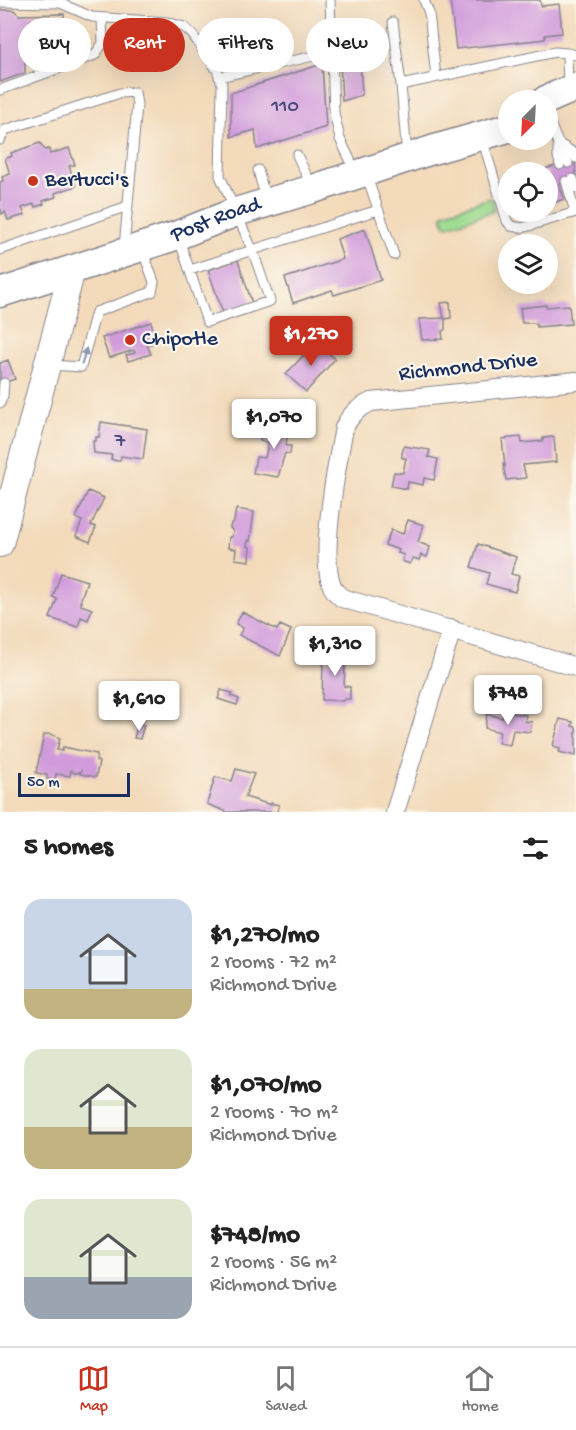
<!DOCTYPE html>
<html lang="en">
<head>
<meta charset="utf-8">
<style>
  :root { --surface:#fff; --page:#f2f2f2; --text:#222; --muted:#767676; --line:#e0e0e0; --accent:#c8321e }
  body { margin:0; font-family:"Gochi Hand",sans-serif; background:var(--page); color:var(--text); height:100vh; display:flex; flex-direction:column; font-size:22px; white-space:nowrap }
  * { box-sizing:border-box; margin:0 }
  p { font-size:20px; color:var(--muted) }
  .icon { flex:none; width:33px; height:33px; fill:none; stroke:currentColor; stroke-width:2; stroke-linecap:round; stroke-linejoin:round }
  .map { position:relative; height:812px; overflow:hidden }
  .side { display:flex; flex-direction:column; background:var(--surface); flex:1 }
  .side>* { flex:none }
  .hud { position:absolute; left:18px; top:18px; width:540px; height:54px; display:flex; gap:12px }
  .needle { width:39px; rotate:204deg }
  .buttons { position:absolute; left:498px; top:90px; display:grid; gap:12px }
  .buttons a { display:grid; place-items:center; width:60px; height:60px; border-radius:50%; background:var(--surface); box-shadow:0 6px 24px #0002; font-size:30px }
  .scale { position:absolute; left:18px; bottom:15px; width:112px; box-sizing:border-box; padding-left:6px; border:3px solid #1b2f5e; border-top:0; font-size:16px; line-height:21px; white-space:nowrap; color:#1b2f5e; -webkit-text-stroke:4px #fbf7ec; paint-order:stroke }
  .price { position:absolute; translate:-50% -51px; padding:0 14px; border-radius:6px; background:#fff; color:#222; font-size:20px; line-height:39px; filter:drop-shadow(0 2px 3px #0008) }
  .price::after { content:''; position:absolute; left:50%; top:36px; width:18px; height:14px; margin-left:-9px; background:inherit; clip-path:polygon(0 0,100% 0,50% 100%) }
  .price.on { background:var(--accent); color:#fff }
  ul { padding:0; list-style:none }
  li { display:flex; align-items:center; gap:18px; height:150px; padding:0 24px }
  li span { display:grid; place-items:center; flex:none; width:168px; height:120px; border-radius:18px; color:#555 }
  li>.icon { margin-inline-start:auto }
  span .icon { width:72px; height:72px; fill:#fffc; stroke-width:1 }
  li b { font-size:26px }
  h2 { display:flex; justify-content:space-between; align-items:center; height:72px; padding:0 24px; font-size:26px }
  .pill { padding:0 21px; border-radius:27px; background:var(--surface); box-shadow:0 6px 24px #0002; font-size:21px; line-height:54px }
  .pill.on { background:var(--accent); color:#fff }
  .tab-bar { display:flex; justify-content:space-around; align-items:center; height:84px; border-top:2px solid var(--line); background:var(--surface); font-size:16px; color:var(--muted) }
  .tab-bar a { display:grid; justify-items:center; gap:3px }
  .tab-bar .on { color:var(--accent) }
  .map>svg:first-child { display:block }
</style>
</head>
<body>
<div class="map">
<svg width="576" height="812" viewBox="0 0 576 812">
  <rect width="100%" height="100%" fill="#fbf7ec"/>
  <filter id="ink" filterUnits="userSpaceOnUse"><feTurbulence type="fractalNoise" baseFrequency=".0167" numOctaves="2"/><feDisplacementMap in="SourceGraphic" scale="12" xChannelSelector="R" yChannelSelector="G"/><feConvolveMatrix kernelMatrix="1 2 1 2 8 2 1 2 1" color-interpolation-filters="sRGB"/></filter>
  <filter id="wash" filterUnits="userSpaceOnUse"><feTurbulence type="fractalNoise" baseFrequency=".008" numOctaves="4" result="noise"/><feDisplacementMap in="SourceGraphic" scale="24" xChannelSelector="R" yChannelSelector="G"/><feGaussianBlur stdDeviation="1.35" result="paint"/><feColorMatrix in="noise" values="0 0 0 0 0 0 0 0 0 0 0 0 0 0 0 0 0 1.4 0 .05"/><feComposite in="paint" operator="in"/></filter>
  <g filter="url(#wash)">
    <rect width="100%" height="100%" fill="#f3daba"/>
    <!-- green -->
    <path fill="#9fdb8f" stroke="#5d8576" stroke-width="1.5" d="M 490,198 L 493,200 L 494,211 L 448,226 L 445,225 L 442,216 L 444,213 Z"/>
    <g id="blocks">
      <!-- building -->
      <path fill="#d09adb" d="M 450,0 L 540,0 L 541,6 L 559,4 L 562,33 L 545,35 L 545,39 L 456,49 Z
        M 0,10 L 14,10 L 19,15 L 64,14 L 65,63 L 25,62 L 25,73 L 0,82 Z
        M 66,39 L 74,39 L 74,57 L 66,57 Z
        M 359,42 L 362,95 L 342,101 L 339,43 Z
        M 322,64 L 326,127 L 257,149 L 255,130 L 231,137 L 231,93 Z
        M 40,143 L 45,150 L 49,149 L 50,154 L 69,148 L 75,165 L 69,166 L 76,186 L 55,193 L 56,197 L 43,201 L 44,204 L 35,207 L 34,204 L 22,208 L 25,215 L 8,220 L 5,212 L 2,214 L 0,207 L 0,182 L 3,181 L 2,177 L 10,174 L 5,159 L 12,156 L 11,153 Z
        M 575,160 L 576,178 L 559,184 L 564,199 L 548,205 L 548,172 L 535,172 Z
        M 365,229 L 381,280 L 334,295 L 332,290 L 293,303 L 285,278 L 343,259 L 337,239 Z
        M 238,260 L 252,303 L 223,313 L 208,270 Z
        M 450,302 L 451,318 L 445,319 L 445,329 L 442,332 L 443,339 L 422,340 L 419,319 L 444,318 L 441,303 Z
        M 546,305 L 546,307 L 569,305 L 571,324 L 537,327 L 536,323 L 522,323 L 520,308 Z
        M 151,322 L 157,342 L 147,345 L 151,354 L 128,361 L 126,355 L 135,353 L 134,350 L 109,358 L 102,338 Z
        M 316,342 L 335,359 L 306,392 L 286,374 Z
        M 8,360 L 15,379 L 0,384 L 0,363 Z
        M 275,420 L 289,422 L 286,446 L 291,446 L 290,454 L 285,453 L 278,477 L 253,473 L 256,457 L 265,458 L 268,443 L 260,441 L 261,432 L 273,433 Z
        M 101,422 L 147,429 L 143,459 L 121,456 L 120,460 L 117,461 L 111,459 L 112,455 L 94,453 L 93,441 L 96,441 L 96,437 L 99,437 Z
        M 521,437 L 522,443 L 543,441 L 543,438 L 554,437 L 556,462 L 523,465 L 526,478 L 506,480 L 503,464 L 505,466 L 502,439 Z
        M 404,446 L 430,450 L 428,457 L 438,459 L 434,480 L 424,478 L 423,485 L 408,482 L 407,489 L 391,486 L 394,472 L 403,473 L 406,458 L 402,458 L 402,453 Z
        M 88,491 L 104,498 L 91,525 L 96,527 L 90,542 L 76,536 L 82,521 L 76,518 Z
        M 236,509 L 254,512 L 250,541 L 248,540 L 247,546 L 250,547 L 249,561 L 235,559 L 236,549 L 228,548 L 229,537 L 232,537 L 233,531 L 230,528 L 231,523 L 234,522 Z
        M 408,520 L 424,525 L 418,542 L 430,547 L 427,557 L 421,555 L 419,560 L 413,558 L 410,564 L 402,561 L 404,555 L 398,553 L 399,550 L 385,545 L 391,530 L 403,534 Z
        M 478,544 L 516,557 L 511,574 L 519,576 L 515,592 L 486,584 L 489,573 L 471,567 Z
        M 61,573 L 87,581 L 80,602 L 82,602 L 81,605 L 92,609 L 88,620 L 81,617 L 78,627 L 50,618 L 57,599 L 53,597 Z
        M 242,612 L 277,630 L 280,625 L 291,630 L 280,656 L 239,635 L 243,628 L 236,624 Z
        M 313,637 L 321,643 L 315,650 L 307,644 Z
        M 332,648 L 346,648 L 344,686 L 350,687 L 350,699 L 344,699 L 344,701 L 322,700 L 323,661 L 332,662 Z
        M 221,690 L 232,693 L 231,696 L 239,699 L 237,705 L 218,699 Z
        M 503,712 L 526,715 L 525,721 L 532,722 L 530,732 L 513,730 L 510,745 L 498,743 L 500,732 L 485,728 L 487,714 L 502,718 Z
        M 560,719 L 573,722 L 572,726 L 576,727 L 576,756 L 559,752 L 560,748 L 553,746 Z
        M 138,724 L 144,725 L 140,739 L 134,738 Z
        M 50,734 L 60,738 L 57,750 L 62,751 L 63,747 L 97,754 L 96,761 L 99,762 L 96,777 L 80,774 L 81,771 L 77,773 L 74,773 L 71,770 L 70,776 L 56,774 L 55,781 L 47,779 L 47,775 L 36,773 L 44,735 Z
        M 236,769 L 254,774 L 245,797 L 271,805 L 271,803 L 279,805 L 277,812 L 227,812 L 207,804 L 215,777 L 232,781 Z"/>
    </g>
  </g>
  <g filter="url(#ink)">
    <use href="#blocks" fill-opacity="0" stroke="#87848c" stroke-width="1.5"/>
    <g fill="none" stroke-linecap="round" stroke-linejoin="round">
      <!-- service casing -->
      <g stroke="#87848c" stroke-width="11">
        <path id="service" d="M 330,0 L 334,113 L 340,139 L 356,172
          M 424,0 L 429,13 L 436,77
          M 0,2 L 60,3 L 92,17 L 167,22 L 184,27 L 192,34 L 217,70 L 222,84 L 220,176 L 252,249 L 270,301 L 207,322 L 179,239
          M 393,22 L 401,85
          M 219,77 L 332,52
          M 568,87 L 567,53 L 576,55
          M 0,90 L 95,55 L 103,43 L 102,18
          M 548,118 L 558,143 L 574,153 L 576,158
          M 482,138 L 507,221 L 511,226 L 522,228 L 576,212
          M 0,140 L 5,130 L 120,93 L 135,92 L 137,105 L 124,247
          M 558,143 L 558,157 L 560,165
          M 562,146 L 568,163
          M 297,155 L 312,187
          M 407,156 L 401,85 L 555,52 L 567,53
          M 258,170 L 266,200
          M 366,174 L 394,255
          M 573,179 L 576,188
          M 566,181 L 575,212
          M 0,250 L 128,206
          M 190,270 L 378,210
          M 50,365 L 81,367 L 96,312 L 152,292 L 154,282 L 142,249
          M 0,403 L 3,396 L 4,383"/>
      </g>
      <!-- minor casing -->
      <g stroke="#87848c" stroke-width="20">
        <path id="minor" d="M 576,381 L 371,402 C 358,408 350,415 344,428 C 337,464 320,551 331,583 C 333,590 337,594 342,598 L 576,667
          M 395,812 L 452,629"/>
      </g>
      <!-- secondary casing -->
      <g stroke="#87848c" stroke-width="28">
        <path id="secondary" d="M 0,544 L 72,270"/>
      </g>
      <!-- primary casing -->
      <g stroke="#87848c" stroke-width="31">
        <g id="primary">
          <path d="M 546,100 L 576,87"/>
          <path id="s1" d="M 0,293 L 178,235 L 236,212 L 313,189 L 432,150 L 508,128"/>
        </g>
      </g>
      <!-- service -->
      <use href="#service" stroke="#fff" stroke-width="9"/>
      <!-- minor -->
      <use href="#minor" stroke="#fff" stroke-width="18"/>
      <!-- secondary -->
      <use href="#secondary" stroke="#fff" stroke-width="26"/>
      <!-- primary -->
      <use href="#primary" stroke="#fff" stroke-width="28"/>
    </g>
    <!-- one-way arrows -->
    <defs><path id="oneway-solid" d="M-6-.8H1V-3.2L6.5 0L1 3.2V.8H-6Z" transform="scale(1.5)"/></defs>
    <use fill="#8d97ae" href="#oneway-solid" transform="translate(84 356) rotate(-74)"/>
  </g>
  <!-- markers -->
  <g fill="#c8321e" stroke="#fbf7ec" stroke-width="2">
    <circle cx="33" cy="181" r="6"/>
    <circle cx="130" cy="340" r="6"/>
  </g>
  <g text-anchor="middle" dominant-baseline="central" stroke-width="4.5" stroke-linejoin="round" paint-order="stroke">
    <!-- number labels -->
    <g font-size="20" fill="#484a7d">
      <text x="285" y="107">110</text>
      <text x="120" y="442">7</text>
    </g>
    <!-- poi labels -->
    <g font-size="22" fill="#1b2f5e" stroke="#fbf7ec" text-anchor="start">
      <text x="45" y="181">Bertucci's</text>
      <text x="142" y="340">Chipotle</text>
    </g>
    <!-- street labels -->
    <g font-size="22" fill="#1b2f5e" stroke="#fbf7ec">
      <text stroke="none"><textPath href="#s1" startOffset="228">Post Road</textPath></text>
      <text transform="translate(468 368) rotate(-6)">Richmond Drive</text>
    </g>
  </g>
</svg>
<div class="buttons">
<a><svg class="needle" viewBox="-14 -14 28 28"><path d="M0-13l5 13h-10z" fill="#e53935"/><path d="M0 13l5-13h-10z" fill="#767676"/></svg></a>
<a><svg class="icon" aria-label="locate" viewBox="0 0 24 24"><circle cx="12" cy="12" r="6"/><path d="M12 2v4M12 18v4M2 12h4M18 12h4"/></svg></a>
<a><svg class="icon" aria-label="layers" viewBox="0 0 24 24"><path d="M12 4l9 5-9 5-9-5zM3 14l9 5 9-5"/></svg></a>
</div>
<div class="scale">50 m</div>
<b class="price on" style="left:311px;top:367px">$1,270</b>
<b class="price" style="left:274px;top:450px">$1,070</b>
<b class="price" style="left:335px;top:677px">$1,310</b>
<b class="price" style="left:508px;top:726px">$748</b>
<b class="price" style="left:139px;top:732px">$1,610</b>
<div class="hud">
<a class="pill">Buy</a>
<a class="pill on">Rent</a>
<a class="pill">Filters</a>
<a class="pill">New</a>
</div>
</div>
<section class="side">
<h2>5 homes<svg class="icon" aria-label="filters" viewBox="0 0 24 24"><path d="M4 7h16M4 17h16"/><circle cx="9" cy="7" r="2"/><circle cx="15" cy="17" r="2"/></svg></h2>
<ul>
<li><span style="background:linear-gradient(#c9d6e8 75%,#c2b280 0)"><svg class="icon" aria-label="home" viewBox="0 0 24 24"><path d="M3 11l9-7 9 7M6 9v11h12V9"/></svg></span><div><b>$1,270/mo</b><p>2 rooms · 72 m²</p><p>Richmond Drive</p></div></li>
<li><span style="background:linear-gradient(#dfe7d0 65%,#c2b280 0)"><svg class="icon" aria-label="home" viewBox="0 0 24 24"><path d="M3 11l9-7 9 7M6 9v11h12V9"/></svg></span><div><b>$1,070/mo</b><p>2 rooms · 70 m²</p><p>Richmond Drive</p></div></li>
<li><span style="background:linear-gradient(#dfe7d0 65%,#9aa5b1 0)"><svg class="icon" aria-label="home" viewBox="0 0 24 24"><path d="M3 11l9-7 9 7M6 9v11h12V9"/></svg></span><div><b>$748/mo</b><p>2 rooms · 56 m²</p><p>Richmond Drive</p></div></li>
</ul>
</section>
<nav class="tab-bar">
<a class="on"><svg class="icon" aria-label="map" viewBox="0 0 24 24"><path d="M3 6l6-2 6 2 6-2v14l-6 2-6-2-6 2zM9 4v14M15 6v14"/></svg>Map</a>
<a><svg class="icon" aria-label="saved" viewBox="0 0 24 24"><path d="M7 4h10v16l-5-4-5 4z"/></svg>Saved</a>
<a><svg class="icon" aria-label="home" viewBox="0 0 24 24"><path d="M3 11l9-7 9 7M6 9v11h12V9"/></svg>Home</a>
</nav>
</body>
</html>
